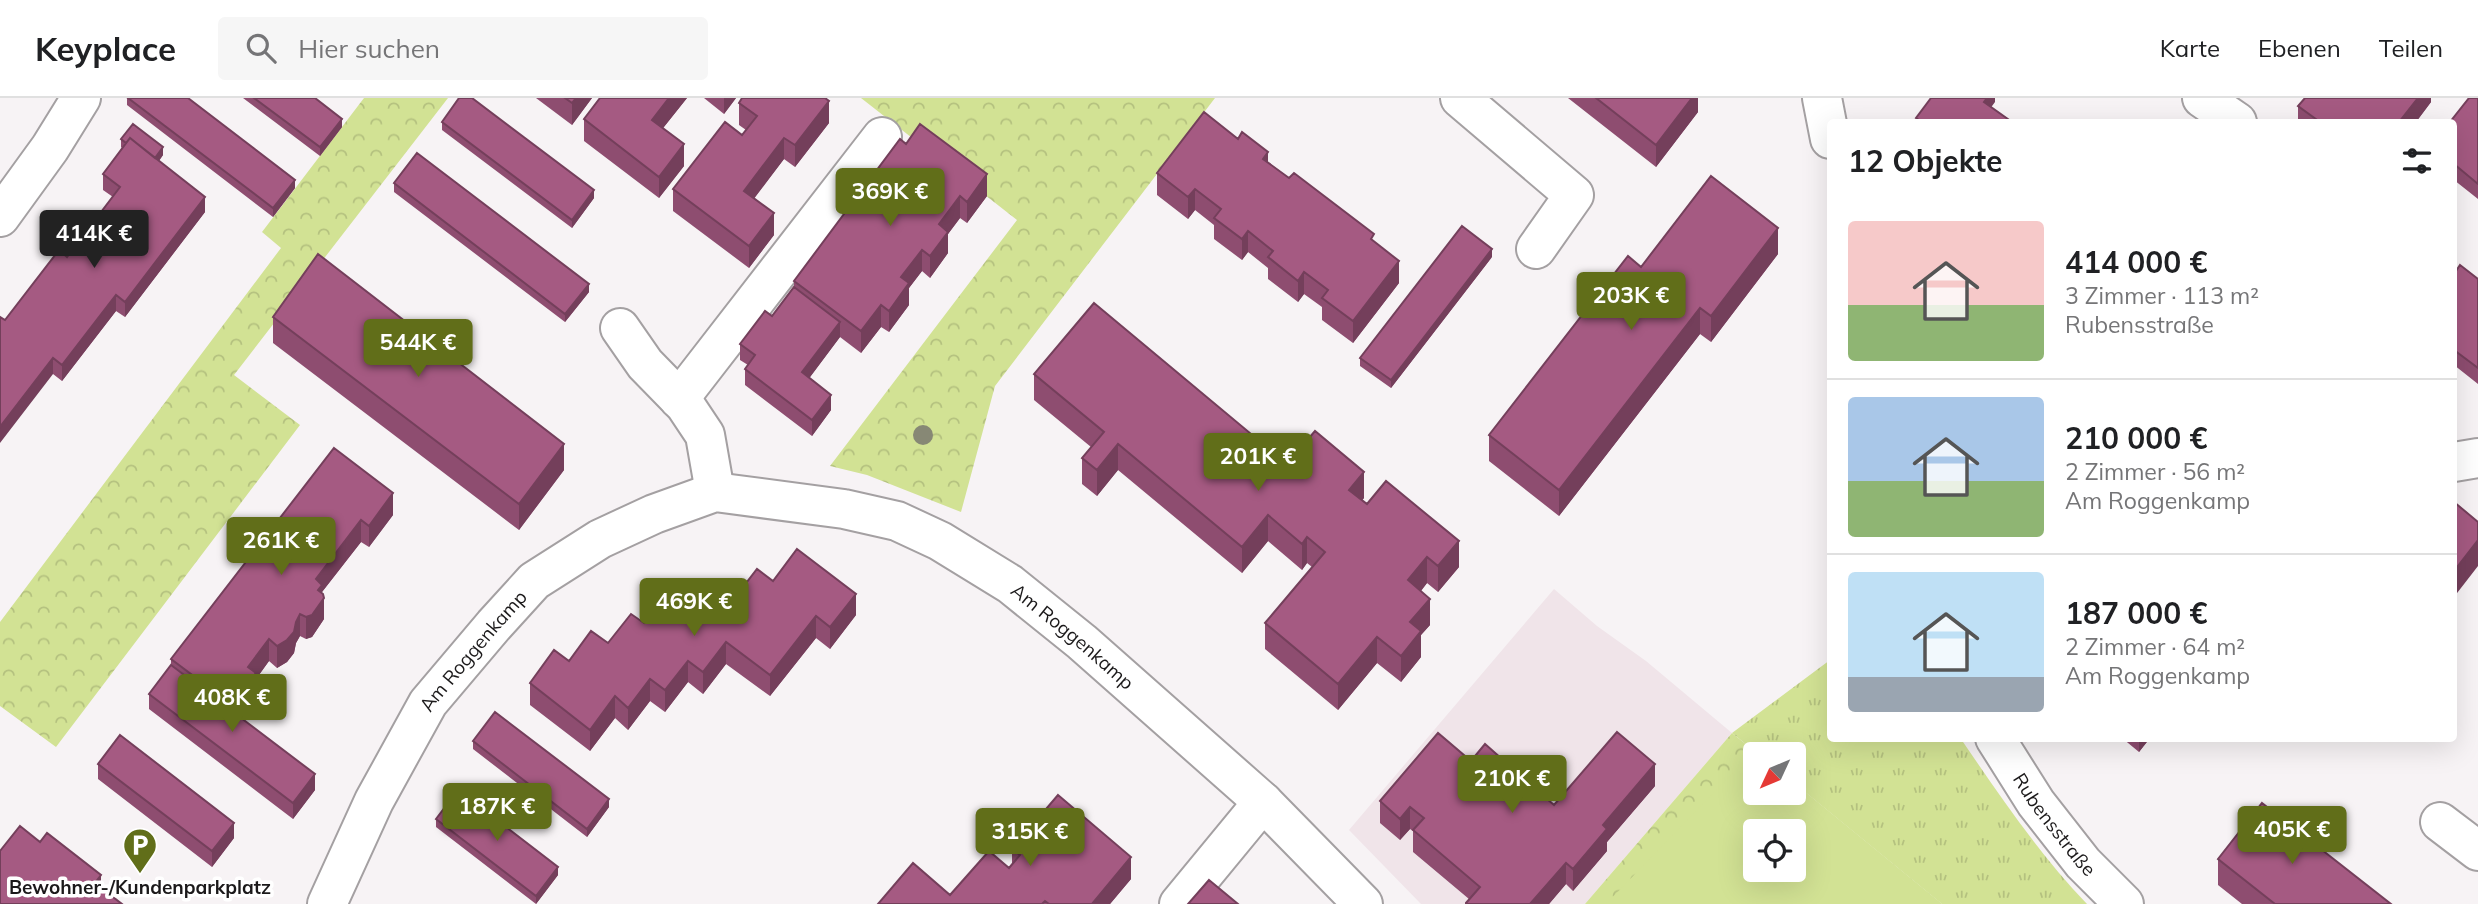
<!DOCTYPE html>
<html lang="de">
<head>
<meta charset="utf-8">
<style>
  :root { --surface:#fff; --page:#f6f6f6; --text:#202124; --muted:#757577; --line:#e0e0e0; --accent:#616e19 }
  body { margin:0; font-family:Mulish,sans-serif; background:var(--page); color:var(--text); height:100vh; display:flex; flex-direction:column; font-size:26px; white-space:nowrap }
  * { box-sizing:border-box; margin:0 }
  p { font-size:23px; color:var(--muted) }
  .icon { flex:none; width:38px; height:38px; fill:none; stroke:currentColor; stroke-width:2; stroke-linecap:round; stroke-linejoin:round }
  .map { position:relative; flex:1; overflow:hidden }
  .panel { position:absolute; left:1827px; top:21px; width:630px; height:623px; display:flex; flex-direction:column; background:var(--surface); border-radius:7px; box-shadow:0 7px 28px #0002 }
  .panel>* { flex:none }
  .needle { width:46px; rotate:226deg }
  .tools { position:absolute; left:1743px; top:644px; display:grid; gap:14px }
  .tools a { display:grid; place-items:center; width:63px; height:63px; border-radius:7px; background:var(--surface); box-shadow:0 7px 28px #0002; font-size:35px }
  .price { position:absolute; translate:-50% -60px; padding:0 16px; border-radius:7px; background:var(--accent); color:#fff; font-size:23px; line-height:46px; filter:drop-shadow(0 2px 4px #0008) }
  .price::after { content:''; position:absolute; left:50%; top:42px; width:21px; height:16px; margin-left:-10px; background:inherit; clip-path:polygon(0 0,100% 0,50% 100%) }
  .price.active { background:#222; color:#fff }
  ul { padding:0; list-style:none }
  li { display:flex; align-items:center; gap:21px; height:175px; padding:0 21px }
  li+li { border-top:2px solid var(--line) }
  li span { display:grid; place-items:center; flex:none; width:196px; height:140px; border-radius:7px; color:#555 }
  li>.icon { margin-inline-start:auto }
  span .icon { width:84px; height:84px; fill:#fffc; stroke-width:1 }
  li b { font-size:30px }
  h2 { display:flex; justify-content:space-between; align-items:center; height:84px; padding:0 21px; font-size:30px }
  header { display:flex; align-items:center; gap:42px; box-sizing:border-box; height:98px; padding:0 35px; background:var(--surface); border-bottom:2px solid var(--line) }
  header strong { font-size:33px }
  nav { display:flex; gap:38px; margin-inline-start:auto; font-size:24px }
  .search { width:490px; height:63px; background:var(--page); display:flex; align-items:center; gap:18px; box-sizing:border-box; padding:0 24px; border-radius:7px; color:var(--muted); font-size:26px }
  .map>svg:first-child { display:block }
</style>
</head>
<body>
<header>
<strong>Keyplace</strong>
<div class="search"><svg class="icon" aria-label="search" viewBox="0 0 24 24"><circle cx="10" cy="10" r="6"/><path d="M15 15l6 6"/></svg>Hier suchen</div>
<nav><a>Karte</a><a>Ebenen</a><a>Teilen</a></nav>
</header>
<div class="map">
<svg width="2478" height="806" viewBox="0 0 2478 806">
  <defs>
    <pattern id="grass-tufts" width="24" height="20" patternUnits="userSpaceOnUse" patternTransform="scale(1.75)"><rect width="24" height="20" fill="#d2e294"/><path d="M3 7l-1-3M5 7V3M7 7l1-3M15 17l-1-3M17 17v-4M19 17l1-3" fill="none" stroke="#b4c17f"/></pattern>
    <pattern id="park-crowns" width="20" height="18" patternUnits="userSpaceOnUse" patternTransform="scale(1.75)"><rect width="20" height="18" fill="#d2e294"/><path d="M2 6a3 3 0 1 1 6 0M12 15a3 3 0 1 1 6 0" fill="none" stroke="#b4c17f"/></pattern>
  </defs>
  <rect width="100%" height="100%" fill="#f7f3f5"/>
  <!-- built -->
  <path fill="#f0e4e9" d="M 1554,491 L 1597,528 L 1646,563 L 1732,635 L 1585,806 L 1421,806 L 1349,732 Z"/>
  <!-- grass -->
  <path fill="url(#grass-tufts)" d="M 1830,562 L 1830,640 L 1961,641 C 2000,698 2039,756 2087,806 L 1942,806 L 1794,685 L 1794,656 L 1758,656 L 1732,635 Z"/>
  <!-- park -->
  <path fill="url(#park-crowns)" fill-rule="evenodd" d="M 364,0 L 448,0 L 234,277 L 300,327 L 56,649 L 0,608 L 0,524 L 281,150 L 262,134 Z
    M 861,0 L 1215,0 L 995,288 L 961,414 L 867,377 L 830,368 L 1017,122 Z
    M 1732,635 L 1758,656 L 1755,656 L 1755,695 L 1794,695 L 1794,685 L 1942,806 L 1585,806 ZM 1755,733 L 1794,733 L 1794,772 L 1755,772 Z"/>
  <!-- pitch -->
  <path fill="#d2e294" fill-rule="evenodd" d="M 1754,653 L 1758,656 L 1755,656 L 1755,695 L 1794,695 L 1794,685 L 1942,806 L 1606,806 ZM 1755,733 L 1794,733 L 1794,772 L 1755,772 Z"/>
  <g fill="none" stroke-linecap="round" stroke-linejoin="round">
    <!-- minor casing -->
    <g stroke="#a4a0a2" stroke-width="42">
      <g id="minor">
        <path d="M 1460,0 L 1574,97 L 1536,151"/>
        <path d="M 1822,0 L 1830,41"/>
        <path d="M 2202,0 L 2237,24"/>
        <path d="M 0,119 L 50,50 L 81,0"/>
        <path d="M 620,230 L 645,266 L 685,307 L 705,337 L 715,394"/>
        <path d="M 679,301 L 882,39"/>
        <path d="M 2454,364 L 2478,360"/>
        <path id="s1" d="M 1995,640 L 2036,705 L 2083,765 L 2124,806"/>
        <path d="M 2440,724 L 2478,753"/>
        <path id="s2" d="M 327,806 L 374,703 L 428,605 L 494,527 L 534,483 L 600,441 L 654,416 L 715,394 L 844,411 L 897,423 L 940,443 L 1010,486 L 1082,544 L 1263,704 L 1363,806"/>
        <path d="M 1179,806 L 1263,704"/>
      </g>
    </g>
    <!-- minor -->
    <use href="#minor" stroke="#fff" stroke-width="38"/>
  </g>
  <!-- trees -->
  <circle fill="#878875" cx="923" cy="337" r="10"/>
  <!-- wall -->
  <path fill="#8e4d70" d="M 127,0 L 188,0 L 295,90 L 273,119 L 127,7 Z
    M 243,0 L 315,0 L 342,29 L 320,58 Z
    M 536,0 L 592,0 L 572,27 Z
    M 600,0 L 687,0 L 663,30 L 684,68 L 659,100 L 584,43 L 584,21 Z
    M 704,0 L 736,0 L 724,16 Z
    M 1568,0 L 1698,0 L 1698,14 L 1656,69 Z
    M 2431,0 L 2431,4 L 2416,24 L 2298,24 L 2298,8 Z
    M 2478,0 L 2478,101 L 2454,82 L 2454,24 Z
    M 739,5 L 829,25 L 795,69 L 784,61 L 754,100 L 774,137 L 749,170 L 673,113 L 673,91 L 742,37 L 746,32 L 739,27 Z
    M 442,24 L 594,100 L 572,130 L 442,32 Z
    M 121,41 L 163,57 L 159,63 L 205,114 L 125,219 L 116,213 L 62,283 L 53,276 L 5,222 L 67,159 L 113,99 L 103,92 L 103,76 L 122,50 L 121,49 Z
    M 900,41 L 987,98 L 967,125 L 960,120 L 948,136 L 948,155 L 930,180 L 922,173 L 909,190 L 909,207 L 889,234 L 881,229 L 861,255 L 840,239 L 809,280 L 831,312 L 812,338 L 745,287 L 745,271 L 748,267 L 740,262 L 740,246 L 772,218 L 794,189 L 794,183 Z
    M 1268,64 L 1374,144 L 1399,185 L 1353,245 L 1322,222 L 1322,209 L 1304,196 L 1298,204 L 1268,181 L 1268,170 L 1248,154 L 1242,162 L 1214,141 L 1214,127 L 1195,112 L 1188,121 L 1157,97 L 1157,75 Z
    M 394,85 L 589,194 L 565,224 L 394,94 Z
    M 1778,156 L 1711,244 L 1700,236 L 1559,418 L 1489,363 L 1489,337 L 1641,169 Z
    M 1492,159 L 1391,290 L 1360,268 L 1360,260 Z
    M 2454,176 L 2478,181 L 2478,286 L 2454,267 Z
    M 273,219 L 564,372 L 519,432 L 273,245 Z
    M 1034,276 L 1287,366 L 1364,400 L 1362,402 L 1459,469 L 1438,494 L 1427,485 L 1421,493 L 1430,527 L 1421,537 L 1421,559 L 1401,584 L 1377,565 L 1338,612 L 1265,551 L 1265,525 L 1312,469 L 1307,465 L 1302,472 L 1268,443 L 1242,475 L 1118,372 L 1097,398 L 1082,386 L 1082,360 L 1091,349 L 1034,302 Z
    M 334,350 L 393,417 L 369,449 L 361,444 L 322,494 L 324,521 L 312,539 L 306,541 L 300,538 L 296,545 L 294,555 L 287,564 L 277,570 L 269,563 L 256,581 L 256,597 L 239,618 L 315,692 L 293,721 L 149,611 L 149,596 L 171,567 L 171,561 Z
    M 773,483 L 856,517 L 830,551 L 816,540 L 770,598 L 726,566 L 703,596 L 688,584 L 665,614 L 650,603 L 628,632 L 615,620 L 590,653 L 530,607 L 530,585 L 569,563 L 608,545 L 644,525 L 693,516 L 733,502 Z
    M 2122,640 L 2150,640 L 2139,654 Z
    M 473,643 L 609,709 L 587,739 L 473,651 Z
    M 1471,663 L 1554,707 L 1655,688 L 1607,744 L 1607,753 L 1573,793 L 1566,786 L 1549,806 L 1466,806 L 1469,801 L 1413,754 L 1413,733 L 1410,731 L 1400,742 L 1380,725 L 1380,703 Z
    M 98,666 L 234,740 L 212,769 L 98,681 Z
    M 436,721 L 558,777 L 536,806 L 436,729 Z
    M 1012,751 L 1131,781 L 1110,806 L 878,806 L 950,797 L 1009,770 L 1012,766 Z
    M 2218,761 L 2391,806 L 2242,806 L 2218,787 Z"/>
  <!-- shaded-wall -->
  <path fill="#743f5b" d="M 576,0 L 592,0 L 572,27 L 572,5 Z
    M 669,0 L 687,0 L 652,44 L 652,22 Z
    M 724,0 L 736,0 L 724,16 Z
    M 1692,0 L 1698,0 L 1698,14 L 1656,69 L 1656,47 Z
    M 1987,0 L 1995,0 L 1995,4 L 1984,19 L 1984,4 Z
    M 2418,0 L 2431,0 L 2431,4 L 2416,24 L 2399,24 Z
    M 829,3 L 829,25 L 795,69 L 795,47 Z
    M 342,21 L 342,29 L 320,58 L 320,49 Z
    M 784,40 L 784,61 L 744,114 L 744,93 Z
    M 684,46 L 684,68 L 659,100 L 659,79 Z
    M 163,49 L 163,57 L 152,72 L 152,64 Z
    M 1268,54 L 1268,76 L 1263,61 Z
    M 987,76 L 987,98 L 967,125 L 967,104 Z
    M 295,82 L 295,90 L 273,119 L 273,110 Z
    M 1195,91 L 1195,112 L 1188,121 L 1188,99 Z
    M 594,92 L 594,100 L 572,130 L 572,122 Z
    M 960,98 L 960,120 L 948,136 L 948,155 L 930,180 L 930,158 L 939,126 Z
    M 205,99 L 205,114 L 125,219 L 125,204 Z
    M 774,115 L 774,137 L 749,170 L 749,148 Z
    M 1778,130 L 1778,156 L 1711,244 L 1711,218 Z
    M 1248,133 L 1248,154 L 1242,162 L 1242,141 Z
    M 1492,151 L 1492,159 L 1391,290 L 1391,282 Z
    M 922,152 L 922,173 L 909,190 L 909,207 L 889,234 L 889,213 L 901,179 Z
    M 1399,163 L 1399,185 L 1353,245 L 1353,223 Z
    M 1304,174 L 1304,196 L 1298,204 L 1298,183 Z
    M 589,186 L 589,194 L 565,224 L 565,216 Z
    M 116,197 L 116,213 L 62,283 L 62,267 Z
    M 881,207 L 881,229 L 861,255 L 861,233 Z
    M 1700,210 L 1700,236 L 1559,418 L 1559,392 Z
    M 840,224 L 840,239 L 802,290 L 802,274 Z
    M 53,260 L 53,276 L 0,345 L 0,329 Z
    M 831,297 L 831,312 L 812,338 L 812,322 Z
    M 564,346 L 564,372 L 519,432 L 519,406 Z
    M 1118,346 L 1118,372 L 1097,398 L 1097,372 Z
    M 1364,374 L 1364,400 L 1349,418 L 1349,392 Z
    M 393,395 L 393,417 L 369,449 L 369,428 Z
    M 1268,417 L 1268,443 L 1242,475 L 1242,449 Z
    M 361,422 L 361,444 L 322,494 L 322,503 L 324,500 L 324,521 L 312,539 L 306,541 L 306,519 L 316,481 Z
    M 1307,439 L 1307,465 L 1302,472 L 1302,446 Z
    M 2478,442 L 2478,468 L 2454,499 L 2454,473 Z
    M 1459,443 L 1459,469 L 1438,494 L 1438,468 Z
    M 1427,459 L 1427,485 L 1408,509 L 1408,482 Z
    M 856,496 L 856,517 L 830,551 L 830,529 Z
    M 1430,501 L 1430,527 L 1421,537 L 1421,559 L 1401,584 L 1401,558 L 1410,524 Z
    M 300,516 L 300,538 L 296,545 L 294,555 L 287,564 L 277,570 L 277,548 Z
    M 816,518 L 816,540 L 770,598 L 770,577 Z
    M 1377,539 L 1377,565 L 1338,612 L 1338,586 Z
    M 269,541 L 269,563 L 256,581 L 256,597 L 231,627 L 231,606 L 248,569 Z
    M 726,544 L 726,566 L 703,596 L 703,574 Z
    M 688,563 L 688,584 L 665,614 L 665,592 Z
    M 650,581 L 650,603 L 628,632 L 628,610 Z
    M 615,598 L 615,620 L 590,653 L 590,632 Z
    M 2139,640 L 2150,640 L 2139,654 Z
    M 1655,666 L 1655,688 L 1607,744 L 1607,753 L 1573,793 L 1573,771 L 1603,727 Z
    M 315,676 L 315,692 L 293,721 L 293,705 Z
    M 609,701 L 609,709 L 587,739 L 587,731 Z
    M 1410,709 L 1410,731 L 1400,742 L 1400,721 Z
    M 234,725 L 234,740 L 212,769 L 212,753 Z
    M 1131,759 L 1131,781 L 1110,806 L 1092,806 Z
    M 1566,765 L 1566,786 L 1549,806 L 1530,806 Z
    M 558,769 L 558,777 L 536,806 L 536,798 Z
    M 101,777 L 101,803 L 95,785 Z"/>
  <!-- building -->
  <path fill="#a55a82" stroke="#743f5b" stroke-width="2" d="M 128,0 L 188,0 L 295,82 L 273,110 Z
    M 254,0 L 315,0 L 342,21 L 320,49 Z
    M 459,0 L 472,0 L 594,92 L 572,122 L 442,24 Z
    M 565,0 L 576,0 L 572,5 Z
    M 600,0 L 669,0 L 652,22 L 684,46 L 659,79 L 584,21 Z
    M 742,0 L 825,0 L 829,3 L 795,47 L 784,40 L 744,93 L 774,115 L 749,148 L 673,91 L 725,24 L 742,37 L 757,18 L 739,5 Z
    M 1596,0 L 1692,0 L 1656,47 Z
    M 1931,0 L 1987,0 L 1984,4 L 2012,24 L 1922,24 L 1916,20 Z
    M 2305,0 L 2418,0 L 2399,24 L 2320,24 L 2298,8 Z
    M 2469,0 L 2478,0 L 2478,86 L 2454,66 L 2454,24 L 2450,24 Z
    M 1204,14 L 1238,41 L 1242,34 L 1268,54 L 1263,61 L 1289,80 L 1294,75 L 1374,136 L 1371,141 L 1399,163 L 1353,223 L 1322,200 L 1328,192 L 1304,174 L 1298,183 L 1268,159 L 1273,153 L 1248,133 L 1242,141 L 1214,120 L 1221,111 L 1195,91 L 1188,99 L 1157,75 Z
    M 133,26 L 163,49 L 155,60 L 130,40 L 126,45 L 121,41 Z
    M 920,26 L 987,76 L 967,104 L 960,98 L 939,126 L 948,134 L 930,158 L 922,152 L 901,179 L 909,185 L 889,213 L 881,207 L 861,233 L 794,183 L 900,41 L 906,46 Z
    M 130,40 L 205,99 L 125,204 L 116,197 L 62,267 L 53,260 L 0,329 L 0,219 L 5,222 L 59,152 L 67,159 L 120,89 L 103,76 Z
    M 417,55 L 589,186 L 565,216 L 394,85 Z
    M 1711,78 L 1778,130 L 1711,218 L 1700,210 L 1559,392 L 1489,337 L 1628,158 L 1641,169 Z
    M 1462,128 L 1492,151 L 1391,282 L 1360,260 Z
    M 318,156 L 564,346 L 519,406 L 273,219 Z
    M 2460,167 L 2478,181 L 2478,270 L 2454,252 L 2454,176 Z
    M 794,189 L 840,224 L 802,274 L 831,297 L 812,322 L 745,271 L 755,257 L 740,246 L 765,213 L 772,218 Z
    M 1094,205 L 1287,366 L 1315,333 L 1364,374 L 1349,392 L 1367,406 L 1386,383 L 1459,443 L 1438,468 L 1427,459 L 1408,482 L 1430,501 L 1410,524 L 1421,533 L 1401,558 L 1377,539 L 1338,586 L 1265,525 L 1325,454 L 1307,439 L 1302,446 L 1268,417 L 1242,449 L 1118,346 L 1097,372 L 1082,360 L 1104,334 L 1034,276 Z
    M 334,350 L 393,395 L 369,428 L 361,422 L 316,481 L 322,487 L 318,492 L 323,496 L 324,500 L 312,517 L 306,519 L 300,516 L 296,524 L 294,534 L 287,542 L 277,548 L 269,541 L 248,569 L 256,575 L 231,606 L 171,561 Z
    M 2454,404 L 2478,424 L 2478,442 L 2454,473 Z
    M 797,451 L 856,496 L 830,529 L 816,518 L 770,577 L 726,544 L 703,574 L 688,563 L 665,592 L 650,581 L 628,610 L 615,598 L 590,632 L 530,585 L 554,552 L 569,563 L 591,533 L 608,545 L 631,516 L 644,525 L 667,496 L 693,516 L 715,487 L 733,502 L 757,471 L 773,483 Z
    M 171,567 L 315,676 L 293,705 L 149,596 Z
    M 495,614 L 609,701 L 587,731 L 473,643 Z
    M 1617,634 L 1655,666 L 1603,727 L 1607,731 L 1573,771 L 1566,765 L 1530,806 L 1466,806 L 1466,805 L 1480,789 L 1413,732 L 1424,720 L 1410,709 L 1400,721 L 1380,703 L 1438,635 L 1471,663 L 1485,646 L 1554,707 Z
    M 120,637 L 234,725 L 212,753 L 98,666 Z
    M 458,692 L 558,769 L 536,798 L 436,721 Z
    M 1058,697 L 1131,759 L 1092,806 L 1049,806 L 1045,803 L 1042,806 L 878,806 L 913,765 L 950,797 L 989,753 L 1009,770 L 1020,757 L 1012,751 Z
    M 2262,705 L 2391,806 L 2275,806 L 2218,761 Z
    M 20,728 L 40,744 L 47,735 L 101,777 L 95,785 L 122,806 L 0,806 L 0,753 Z
    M 1209,782 L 1238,806 L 1188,806 Z"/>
  <!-- icons -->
  <defs>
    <g id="parking-pin" transform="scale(1.75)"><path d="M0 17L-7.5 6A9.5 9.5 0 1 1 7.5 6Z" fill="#616e19" stroke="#fff"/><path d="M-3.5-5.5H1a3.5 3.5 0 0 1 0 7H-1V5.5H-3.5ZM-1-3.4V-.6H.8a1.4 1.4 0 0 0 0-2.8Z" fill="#fff"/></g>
  </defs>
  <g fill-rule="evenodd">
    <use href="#parking-pin" x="140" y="747"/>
  </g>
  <g text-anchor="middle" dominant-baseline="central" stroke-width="7" stroke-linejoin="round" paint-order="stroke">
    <!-- street labels -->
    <g font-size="19" fill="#1b191a" stroke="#fff">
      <text stroke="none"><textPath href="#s2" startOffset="985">Am Roggenkamp</textPath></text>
      <text stroke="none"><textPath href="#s2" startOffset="294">Am Roggenkamp</textPath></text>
      <text stroke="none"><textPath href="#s1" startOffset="105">Rubensstraße</textPath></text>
    </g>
    <!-- poi labels -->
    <g font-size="19" font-weight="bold" fill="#1b191a" stroke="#fff">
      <text x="140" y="789">Bewohner-/Kundenparkplatz</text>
    </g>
  </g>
</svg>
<div class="tools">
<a><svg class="needle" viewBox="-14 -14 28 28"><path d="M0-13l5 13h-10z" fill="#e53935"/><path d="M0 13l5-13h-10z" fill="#757577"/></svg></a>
<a><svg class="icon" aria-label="locate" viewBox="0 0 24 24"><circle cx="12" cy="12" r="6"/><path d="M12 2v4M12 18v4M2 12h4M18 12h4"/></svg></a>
</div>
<b class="price" style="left:890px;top:130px">369K €</b>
<b class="price active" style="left:94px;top:172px">414K €</b>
<b class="price" style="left:1631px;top:234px">203K €</b>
<b class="price" style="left:418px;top:281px">544K €</b>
<b class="price" style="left:1258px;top:395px">201K €</b>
<b class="price" style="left:281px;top:479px">261K €</b>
<b class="price" style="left:694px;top:540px">469K €</b>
<b class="price" style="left:232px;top:636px">408K €</b>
<b class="price" style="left:1512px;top:717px">210K €</b>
<b class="price" style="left:497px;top:745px">187K €</b>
<b class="price" style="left:2292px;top:768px">405K €</b>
<b class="price" style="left:1030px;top:770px">315K €</b>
<section class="panel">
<h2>12 Objekte<svg class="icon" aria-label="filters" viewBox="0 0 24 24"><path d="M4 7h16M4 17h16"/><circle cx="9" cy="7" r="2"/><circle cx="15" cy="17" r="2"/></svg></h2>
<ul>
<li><span style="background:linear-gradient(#f6c9c9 60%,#8fb573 0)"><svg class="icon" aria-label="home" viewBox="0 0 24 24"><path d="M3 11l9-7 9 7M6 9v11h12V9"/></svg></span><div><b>414 000 €</b><p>3 Zimmer · 113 m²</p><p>Rubensstraße</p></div></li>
<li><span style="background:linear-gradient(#a9c7e8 60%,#8fb573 0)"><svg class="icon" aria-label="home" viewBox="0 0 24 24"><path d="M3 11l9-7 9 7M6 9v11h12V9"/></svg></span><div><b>210 000 €</b><p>2 Zimmer · 56 m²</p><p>Am Roggenkamp</p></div></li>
<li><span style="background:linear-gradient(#bfe0f5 75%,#9aa5b1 0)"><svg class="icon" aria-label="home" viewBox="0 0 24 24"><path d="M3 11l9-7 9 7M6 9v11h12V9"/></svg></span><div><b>187 000 €</b><p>2 Zimmer · 64 m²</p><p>Am Roggenkamp</p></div></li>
</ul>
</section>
</div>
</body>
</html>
